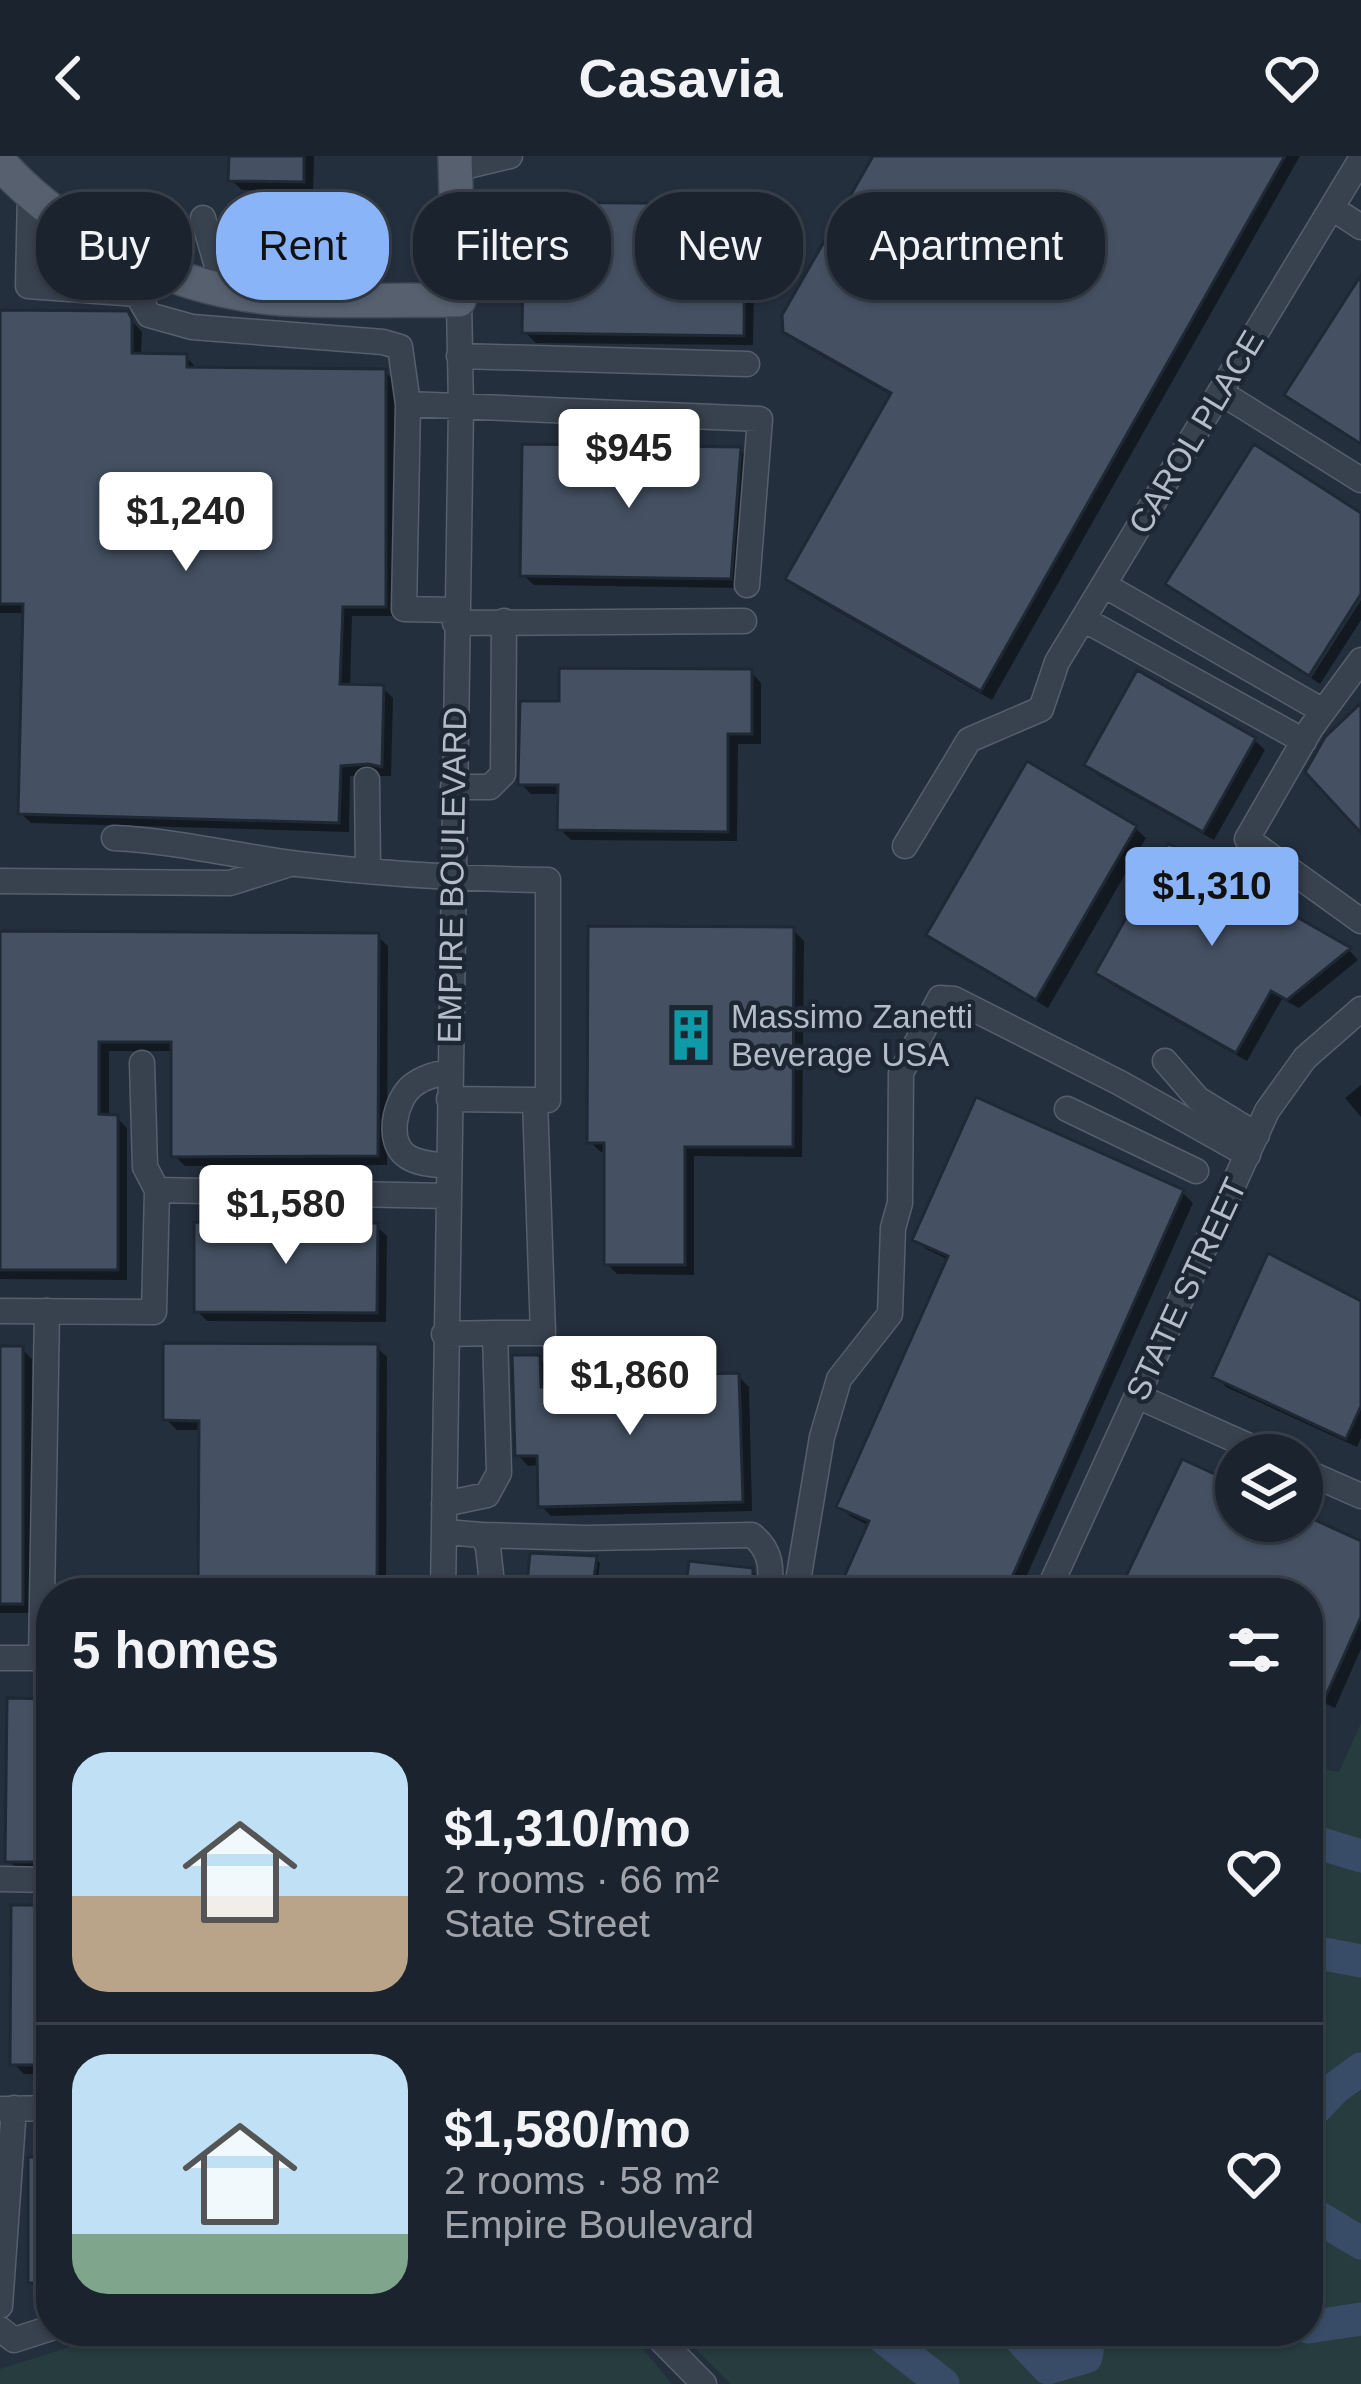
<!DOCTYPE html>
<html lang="en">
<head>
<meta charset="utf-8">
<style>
  :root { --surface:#1b232e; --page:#242b36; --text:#f1f3f6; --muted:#a0a4aa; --line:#39404a; --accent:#8ab4f8 }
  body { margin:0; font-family:Helvetica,sans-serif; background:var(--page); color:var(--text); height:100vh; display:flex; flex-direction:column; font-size:45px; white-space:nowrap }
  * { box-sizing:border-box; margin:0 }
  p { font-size:39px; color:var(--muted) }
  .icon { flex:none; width:66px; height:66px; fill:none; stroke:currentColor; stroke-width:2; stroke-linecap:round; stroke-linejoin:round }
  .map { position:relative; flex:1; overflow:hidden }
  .side { position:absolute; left:36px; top:1422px; width:1287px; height:768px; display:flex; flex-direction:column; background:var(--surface); border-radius:48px; box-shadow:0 3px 9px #0004,0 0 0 3px var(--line) }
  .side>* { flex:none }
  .banner { position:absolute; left:36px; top:36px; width:1290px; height:108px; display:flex; gap:24px }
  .tools { position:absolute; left:1215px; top:1278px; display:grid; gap:24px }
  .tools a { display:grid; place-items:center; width:108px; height:108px; border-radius:50%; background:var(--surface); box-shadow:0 3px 9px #0004,0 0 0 3px var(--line); font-size:60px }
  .price { position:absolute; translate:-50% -102px; padding:0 27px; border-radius:12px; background:#fff; color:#222; font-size:39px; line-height:78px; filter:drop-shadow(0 3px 6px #0008) }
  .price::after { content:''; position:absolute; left:50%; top:72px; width:36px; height:27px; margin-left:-18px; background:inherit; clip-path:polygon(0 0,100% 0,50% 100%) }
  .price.selected { background:var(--accent); color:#111 }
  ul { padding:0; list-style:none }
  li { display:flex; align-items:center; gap:36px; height:300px; padding:0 36px }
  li+li { border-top:3px solid var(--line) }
  li span { display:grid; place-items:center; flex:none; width:336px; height:240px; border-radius:36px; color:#555 }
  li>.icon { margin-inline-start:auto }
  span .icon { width:144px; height:144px; fill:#fffc; stroke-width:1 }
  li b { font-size:51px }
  h2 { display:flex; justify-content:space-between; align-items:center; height:144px; padding:0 36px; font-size:51px }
  .tag { padding:0 42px; border-radius:48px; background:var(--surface); box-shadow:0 3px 9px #0004,0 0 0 3px var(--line); font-size:42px; line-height:108px }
  .tag.selected { background:var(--accent); color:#111 }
  header { display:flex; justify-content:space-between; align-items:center; height:156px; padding:0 36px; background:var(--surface); font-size:54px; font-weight:600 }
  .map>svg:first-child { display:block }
</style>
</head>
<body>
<header><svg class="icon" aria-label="back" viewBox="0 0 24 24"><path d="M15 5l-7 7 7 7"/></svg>Casavia<svg class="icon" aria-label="heart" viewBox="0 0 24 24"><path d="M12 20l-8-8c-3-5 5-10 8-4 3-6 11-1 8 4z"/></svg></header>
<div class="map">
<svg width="1361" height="2228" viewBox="0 0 1361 2228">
  <rect width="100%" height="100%" fill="#242f3e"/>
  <!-- green -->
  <path fill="#263c3f" d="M 1361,1567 L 1361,2228 L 731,2228 L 678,2175 L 1308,2175 L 1308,1610 L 1339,1616 Z
    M 121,2175 L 628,2175 L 672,2228 L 0,2228 L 0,2213 Z"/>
  <!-- shadow -->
  <path fill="#0007" d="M 232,0 L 314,0 L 313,36 L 242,34 L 231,24 Z
    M 876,0 L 1300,0 L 992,544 L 799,433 L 789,423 L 893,240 L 797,186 L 786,175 Z
    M 744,51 L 755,62 L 753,189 L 536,187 L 525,176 Z
    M 0,157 L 126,158 L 142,176 L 141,200 L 186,201 L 196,211 L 385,216 L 396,226 L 395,460 L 352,460 L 350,531 L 383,532 L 393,542 L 391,620 L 350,620 L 349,676 L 31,667 L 21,657 L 26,457 L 0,457 Z
    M 740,294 L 750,304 L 740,432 L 534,429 L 523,419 Z
    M 1361,360 L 1361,433 L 1306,519 L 1169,428 Z
    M 1361,444 L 1361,464 L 1320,528 L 1311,522 Z
    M 751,516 L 761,527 L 761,588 L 738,588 L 737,685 L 571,684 L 560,673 L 561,638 L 531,638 L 521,628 L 562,548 Z
    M 1254,584 L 1265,594 L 1214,684 L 1098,619 L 1088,608 Z
    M 1135,672 L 1146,682 L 1048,852 L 940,789 L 929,778 Z
    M 1169,692 L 1349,794 L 1358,804 L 1299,852 L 1282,843 L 1247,905 L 1109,827 L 1098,816 Z
    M 793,774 L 804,785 L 802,1001 L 694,1000 L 694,1119 L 617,1118 L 607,1108 L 607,996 L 601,996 L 590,986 Z
    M 0,778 L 377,780 L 388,790 L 387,1009 L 185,1010 L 174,999 L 174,895 L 109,895 L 109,962 L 117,962 L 127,972 L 127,1124 L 0,1123 Z
    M 1361,929 L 1361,961 L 1345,942 Z
    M 1183,1037 L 1193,1047 L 1019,1437 L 840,1437 L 870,1370 L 850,1360 L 840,1350 L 949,1104 L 926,1093 L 916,1083 Z
    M 376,1070 L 387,1080 L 386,1166 L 207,1165 L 197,1155 Z
    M 1361,1148 L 1361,1282 L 1357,1291 L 1226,1231 L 1216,1220 Z
    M 376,1191 L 387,1201 L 386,1437 L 201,1437 L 202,1274 L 177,1274 L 166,1263 Z
    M 0,1192 L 22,1193 L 32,1203 L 32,1457 L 0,1457 Z
    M 539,1202 L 550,1212 L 550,1234 L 738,1220 L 749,1231 L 752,1355 L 551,1360 L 541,1350 L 540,1309 L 528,1310 L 518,1299 Z
    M 1236,1331 L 1236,1365 L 1302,1365 L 1302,1361 L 1361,1388 L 1361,1493 L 1335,1552 L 1308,1540 L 1308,1437 L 1122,1437 Z
    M 595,1403 L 600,1407 L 596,1437 L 529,1437 Z
    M 752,1415 L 757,1420 L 758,1437 L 688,1437 Z
    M 51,1545 L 51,1715 L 19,1715 L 8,1704 Z
    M 51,1752 L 51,1918 L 24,1918 L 14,1908 Z
    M 51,2004 L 51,2137 L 41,2137 L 31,2126 Z"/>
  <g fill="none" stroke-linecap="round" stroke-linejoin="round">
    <!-- river -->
    <path stroke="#394c67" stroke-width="33" d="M 1308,1694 L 1322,1688 L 1361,1700
      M 1308,1788 L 1314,1796 L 1361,1805
      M 1308,1960 L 1335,1932 L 1361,1913
      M 1308,2047 L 1313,2058 L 1361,2087
      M 1308,2171 L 1361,2163
      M 875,2175 L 943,2228
      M 1013,2175 L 1048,2212 L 1086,2201 L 1090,2175
      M 1255,2175 L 1277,2175"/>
  </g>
  <!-- building -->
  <path fill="#455162" stroke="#1f2835" stroke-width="3" d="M 229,0 L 304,0 L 304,26 L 228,25 Z
    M 873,0 L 1285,0 L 981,535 L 785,423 L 891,237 L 783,176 L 782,159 Z
    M 524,46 L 745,48 L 744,180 L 522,177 Z
    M 1361,119 L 1361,288 L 1284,239 Z
    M 0,154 L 128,155 L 132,163 L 132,197 L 187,198 L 187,211 L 386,213 L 386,451 L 343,451 L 340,528 L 384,529 L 382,611 L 368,608 L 341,610 L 339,667 L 18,658 L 23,448 L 0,448 Z
    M 522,288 L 741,291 L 731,423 L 520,420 Z
    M 1254,288 L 1361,357 L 1361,438 L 1309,520 L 1165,428 Z
    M 559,512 L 752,513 L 752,578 L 728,578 L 728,676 L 557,674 L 558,629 L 518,629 L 518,623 L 520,545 L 559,545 Z
    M 1137,514 L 1256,582 L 1203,676 L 1084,609 Z
    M 1361,547 L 1361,677 L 1305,616 L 1325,581 Z
    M 1027,605 L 1137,670 L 1036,844 L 926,779 Z
    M 1168,687 L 1351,792 L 1287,844 L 1271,835 L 1236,897 L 1095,817 Z
    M 588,770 L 794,771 L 793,991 L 685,991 L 685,1109 L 604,1109 L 604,987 L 587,987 Z
    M 0,775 L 379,777 L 378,1000 L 171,1001 L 171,886 L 99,886 L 99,958 L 118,959 L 118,1114 L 0,1114 Z
    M 976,941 L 1184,1034 L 1005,1437 L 837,1437 L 869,1365 L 836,1351 L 948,1100 L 912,1084 Z
    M 194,1066 L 378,1067 L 377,1157 L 194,1156 Z
    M 1268,1097 L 1361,1145 L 1361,1250 L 1346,1283 L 1212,1221 Z
    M 163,1187 L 378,1188 L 377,1437 L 198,1437 L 199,1265 L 163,1264 Z
    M 0,1190 L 23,1190 L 23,1448 L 0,1448 Z
    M 512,1199 L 540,1199 L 541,1231 L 571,1230 L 571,1221 L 739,1217 L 743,1346 L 538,1351 L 537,1300 L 515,1300 Z
    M 1182,1303 L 1236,1328 L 1236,1365 L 1302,1365 L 1302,1358 L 1361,1385 L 1361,1461 L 1324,1544 L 1308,1537 L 1308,1437 L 1118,1437 Z
    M 530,1397 L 597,1400 L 592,1437 L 526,1437 Z
    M 689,1405 L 753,1412 L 753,1437 L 685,1437 Z
    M 7,1542 L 51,1543 L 51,1706 L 5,1706 Z
    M 11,1749 L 51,1749 L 51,1909 L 10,1909 Z
    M 28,2001 L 51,2001 L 51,2127 L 28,2127 Z"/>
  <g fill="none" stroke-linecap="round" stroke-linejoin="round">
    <!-- minor casing -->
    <g stroke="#565f6c" stroke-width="27">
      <path id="minor" d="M 455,13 L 510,0
        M 30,37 L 28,130 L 137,138 L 150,128
        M 1332,52 L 1361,71
        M 203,62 L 224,134
        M 137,138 L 149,159 L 192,171 L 383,186 L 400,191 L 408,248 L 404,453 L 456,454
        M 308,143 L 324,101 L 325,62
        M 459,200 L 747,208
        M 1220,236 L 1361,324
        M 408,248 L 760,263 L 747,429
        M 1104,429 L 1323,555
        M 1083,463 L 1304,585
        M 455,467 L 744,465
        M 1361,504 L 1311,572 L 1247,683 L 1361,765
        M 367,624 L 368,715
        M 453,631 L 490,631 L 503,618 L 504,465
        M 114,682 C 177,685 236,700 298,708 C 382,718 464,723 548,724 L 548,944 L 535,944
        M 905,690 L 969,584 L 1041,553 L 1057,506 L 1361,3
        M 0,725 L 230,727 L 290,708
        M 1165,905 L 1198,943 L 1257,979
        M 142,907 L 145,1011 L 157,1034
        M 449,943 L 535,944 L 543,1177 L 495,1177
        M 1067,953 L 1196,1015
        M 447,1010 C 434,1008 419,1008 408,1001 C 385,987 395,944 412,930 C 423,921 437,918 450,915
        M 0,1155 L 154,1156 L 157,1034 L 447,1040
        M 1137,1240 L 1269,1299
        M 1302,1314 L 1361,1340
        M 444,1348 L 487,1339 L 499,1317 L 495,1177 L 444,1178
        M 445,1376 L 482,1379 L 488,1391 L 493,1437
        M 482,1379 L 587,1382 L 752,1379 C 772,1395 772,1413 769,1437
        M 443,1437 L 461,251 L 459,144
        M 796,1437 L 822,1281 L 839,1223 L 890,1158 L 893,1072 L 900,1047 L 901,917 L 940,842 L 954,843 L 1120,927 L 1248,999
        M 1047,1437 L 1267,955 L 1305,902 L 1361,853
        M 0,1502 L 51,1502
        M 41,1502 L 47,1155
        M 0,1723 L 51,1724
        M 2,1953 L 51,1952
        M 0,2150 L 14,1952
        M 0,2173 L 14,2184 L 51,2172
        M 652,2175 L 704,2228"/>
    </g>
    <!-- major casing -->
    <g stroke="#414a57" stroke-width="36">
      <path id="major" d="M 0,7 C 71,85 178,136 284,143 C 342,146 401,144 459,144 L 455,0"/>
    </g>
    <!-- minor -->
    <use href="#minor" stroke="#38414e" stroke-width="24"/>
    <!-- major -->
    <use href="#major" stroke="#56606e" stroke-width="33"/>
  </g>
  <!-- icons -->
  <defs>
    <g id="building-bare" transform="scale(4.14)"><path d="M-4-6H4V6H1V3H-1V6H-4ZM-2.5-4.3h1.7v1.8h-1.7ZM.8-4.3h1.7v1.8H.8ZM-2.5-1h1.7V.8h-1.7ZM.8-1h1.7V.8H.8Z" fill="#0f9aa8" stroke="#1d2633" stroke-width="2.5" paint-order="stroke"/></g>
  </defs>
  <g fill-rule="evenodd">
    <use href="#building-bare" x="691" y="879"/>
  </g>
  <g text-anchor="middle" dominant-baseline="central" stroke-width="9" stroke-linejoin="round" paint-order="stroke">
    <!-- street labels -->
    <g font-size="33" fill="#b4bcc9" stroke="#1d2633">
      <text transform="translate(1196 276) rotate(-59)">CAROL PLACE</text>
      <text transform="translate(452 719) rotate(-89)">EMPIRE BOULEVARD</text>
      <text transform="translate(1186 1133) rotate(-65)">STATE STREET</text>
    </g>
    <!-- poi labels -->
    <g font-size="33" fill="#b4bcc9" stroke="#1d2633" text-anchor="start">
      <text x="731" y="860">Massimo Zanetti<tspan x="731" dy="38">Beverage USA</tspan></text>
    </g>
  </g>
</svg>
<div class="tools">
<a><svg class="icon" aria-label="layers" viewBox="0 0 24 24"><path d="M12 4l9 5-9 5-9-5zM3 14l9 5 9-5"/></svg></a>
</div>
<b class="price" style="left:629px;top:355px">$945</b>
<b class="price" style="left:186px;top:418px">$1,240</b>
<b class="price selected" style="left:1212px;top:793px">$1,310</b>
<b class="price" style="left:286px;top:1111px">$1,580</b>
<b class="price" style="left:630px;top:1282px">$1,860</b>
<div class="banner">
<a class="tag">Buy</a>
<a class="tag selected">Rent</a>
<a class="tag">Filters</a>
<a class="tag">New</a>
<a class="tag">Apartment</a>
</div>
<section class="side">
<h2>5 homes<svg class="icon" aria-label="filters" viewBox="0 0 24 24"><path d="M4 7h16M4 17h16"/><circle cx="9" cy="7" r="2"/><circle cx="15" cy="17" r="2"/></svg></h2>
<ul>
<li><span style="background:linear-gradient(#bfe0f5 60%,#b9a48a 0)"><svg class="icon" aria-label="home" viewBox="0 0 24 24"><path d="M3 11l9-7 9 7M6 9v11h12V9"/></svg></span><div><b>$1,310/mo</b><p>2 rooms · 66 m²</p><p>State Street</p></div><svg class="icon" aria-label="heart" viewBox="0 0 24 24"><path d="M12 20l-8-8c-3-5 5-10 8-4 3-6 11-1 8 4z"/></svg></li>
<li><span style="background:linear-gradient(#bfe0f5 75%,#7fa58c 0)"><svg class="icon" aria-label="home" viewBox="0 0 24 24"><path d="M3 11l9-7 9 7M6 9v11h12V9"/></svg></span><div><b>$1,580/mo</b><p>2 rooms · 58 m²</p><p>Empire Boulevard</p></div><svg class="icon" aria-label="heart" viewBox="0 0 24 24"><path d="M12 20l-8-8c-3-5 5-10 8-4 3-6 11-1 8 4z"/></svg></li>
</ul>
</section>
</div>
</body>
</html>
